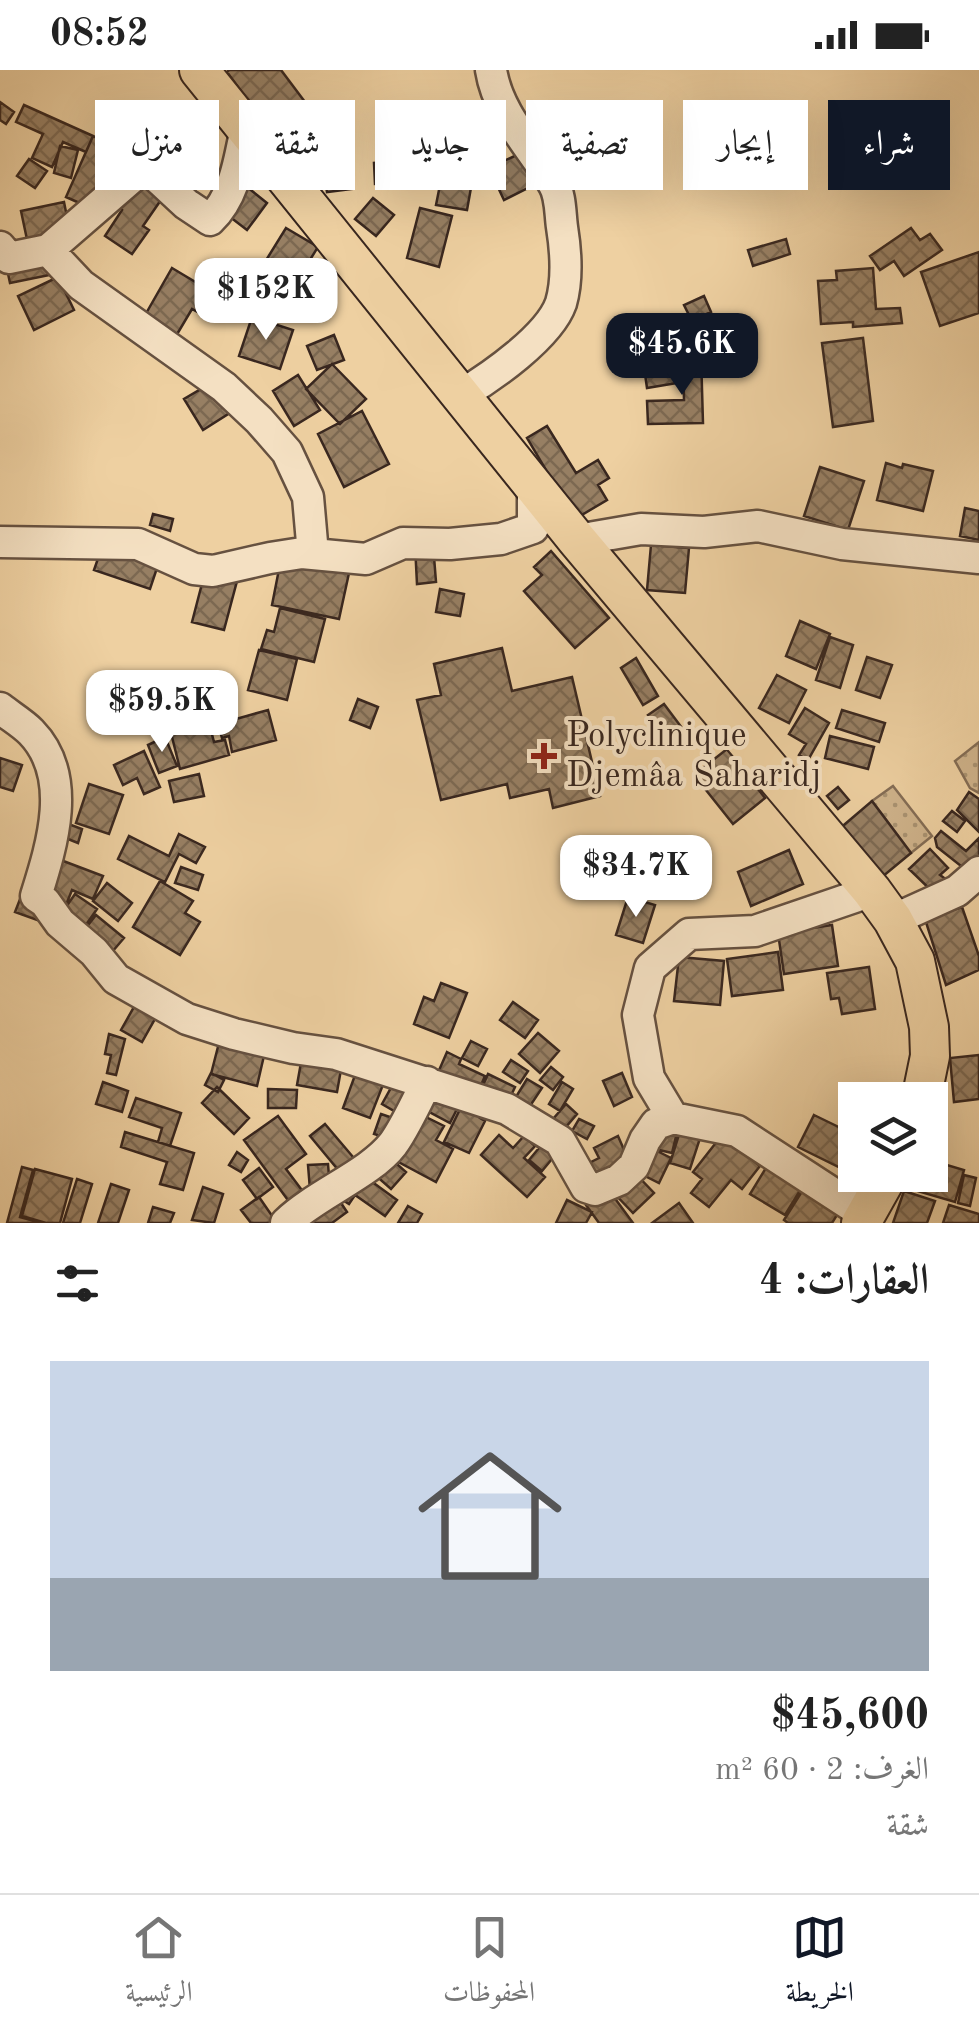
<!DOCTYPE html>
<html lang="ar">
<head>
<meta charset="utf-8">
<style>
  :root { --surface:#fff; --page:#f6f6f6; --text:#222; --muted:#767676; --line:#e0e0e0; --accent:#111827 }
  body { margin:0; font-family:"Old Standard TT",Amiri,serif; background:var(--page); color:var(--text); direction:rtl; height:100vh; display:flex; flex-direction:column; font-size:38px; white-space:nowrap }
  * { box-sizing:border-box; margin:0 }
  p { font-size:32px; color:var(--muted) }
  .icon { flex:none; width:55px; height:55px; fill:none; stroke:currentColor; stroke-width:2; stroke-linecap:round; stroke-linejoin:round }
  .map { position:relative; height:1153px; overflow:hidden; direction:ltr }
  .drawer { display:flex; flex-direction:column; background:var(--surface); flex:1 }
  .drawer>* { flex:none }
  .guide { position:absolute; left:30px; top:30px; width:920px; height:90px; direction:rtl; display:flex; gap:20px }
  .tools { position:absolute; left:838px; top:1012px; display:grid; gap:20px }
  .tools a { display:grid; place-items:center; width:110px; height:110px; border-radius:0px; background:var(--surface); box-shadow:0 10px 40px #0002; font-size:50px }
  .price { position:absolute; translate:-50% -85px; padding:0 22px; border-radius:20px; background:#fff; color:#222; font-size:32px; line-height:65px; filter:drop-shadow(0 2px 5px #0008) }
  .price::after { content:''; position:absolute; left:50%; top:60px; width:30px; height:22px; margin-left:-15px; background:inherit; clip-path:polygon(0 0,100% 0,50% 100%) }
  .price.active { background:var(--accent); color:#fff }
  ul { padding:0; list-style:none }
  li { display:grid; align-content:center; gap:20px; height:530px; padding:0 50px }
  li span { display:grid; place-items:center; height:310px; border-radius:0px; color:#555 }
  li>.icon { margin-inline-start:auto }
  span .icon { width:180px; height:180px; fill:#fffc; stroke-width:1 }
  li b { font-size:42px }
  h2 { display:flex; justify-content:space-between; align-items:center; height:120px; padding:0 50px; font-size:42px }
  .tag { padding:0 35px; border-radius:0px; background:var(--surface); box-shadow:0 10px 40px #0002; font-size:35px; line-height:90px }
  .tag.active { background:var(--accent); color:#fff }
  .status { display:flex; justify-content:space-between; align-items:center; height:70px; padding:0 50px; background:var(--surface); direction:ltr }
  .status svg { height:28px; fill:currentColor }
  .tabs { display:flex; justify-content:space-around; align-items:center; height:140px; border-top:2px solid var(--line); background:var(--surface); font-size:28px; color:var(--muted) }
  .tabs a { display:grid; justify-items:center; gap:5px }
  .tabs .active { color:var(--accent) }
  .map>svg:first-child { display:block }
</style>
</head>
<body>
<div class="status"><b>08:52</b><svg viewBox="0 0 49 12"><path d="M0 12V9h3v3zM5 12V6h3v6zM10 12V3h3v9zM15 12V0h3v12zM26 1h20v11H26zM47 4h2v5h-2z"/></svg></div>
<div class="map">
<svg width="979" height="1153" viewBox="0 0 979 1153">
  <defs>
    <pattern id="park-dots" width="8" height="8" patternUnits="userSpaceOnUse" patternTransform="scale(2.5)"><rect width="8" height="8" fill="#cfb38b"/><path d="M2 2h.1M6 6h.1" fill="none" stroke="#a99271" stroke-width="1.8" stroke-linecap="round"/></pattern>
    <pattern id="building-cross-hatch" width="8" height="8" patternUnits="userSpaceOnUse" patternTransform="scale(2.5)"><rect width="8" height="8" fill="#977f63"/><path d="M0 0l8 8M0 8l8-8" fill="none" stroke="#7c6851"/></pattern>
  </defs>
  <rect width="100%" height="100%" fill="#eed0a1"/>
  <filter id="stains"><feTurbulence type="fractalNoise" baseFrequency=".002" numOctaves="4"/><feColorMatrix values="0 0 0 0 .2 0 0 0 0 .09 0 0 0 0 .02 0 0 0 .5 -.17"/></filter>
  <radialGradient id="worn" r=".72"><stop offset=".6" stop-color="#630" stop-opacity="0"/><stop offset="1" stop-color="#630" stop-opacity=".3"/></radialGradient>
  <!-- park -->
  <path fill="url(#park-dots)" stroke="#846d55" stroke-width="2.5" d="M 979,672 L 979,723 L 970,718 L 955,691 Z
    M 893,716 L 932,766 L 911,783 L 872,731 Z"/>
  <!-- building -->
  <path fill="url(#building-cross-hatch)" stroke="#39271f" stroke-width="2.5" d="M 229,0 L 281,0 L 326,60 L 290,87 L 227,2 Z
    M 0,32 L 14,42 L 6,54 L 0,50 Z
    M 24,35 L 93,66 L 86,82 L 63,72 L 52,97 L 32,88 L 43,64 L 16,52 Z
    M 93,66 L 120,78 L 93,139 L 66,127 Z
    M 60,76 L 78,80 L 71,108 L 54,103 Z
    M 525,81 L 540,112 L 504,130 L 489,98 Z
    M 29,89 L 47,101 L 35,118 L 17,106 Z
    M 397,91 L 398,112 L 375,114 L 374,93 Z
    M 348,94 L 352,119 L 327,122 L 323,97 Z
    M 444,95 L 474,101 L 467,140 L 436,135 Z
    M 132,102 L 165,124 L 143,156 L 149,160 L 132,184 L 105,166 L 122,140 L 111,132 Z
    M 242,113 L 267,133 L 247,160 L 221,140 Z
    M 373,128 L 394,145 L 376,166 L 355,149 Z
    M 64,132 L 70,162 L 69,201 L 10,213 L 4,185 L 29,179 L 21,141 Z
    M 420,138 L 452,146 L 439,197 L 407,188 Z
    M 286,158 L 318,177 L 291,220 L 260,200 Z
    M 911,158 L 920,170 L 930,164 L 942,180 L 904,206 L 894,191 L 880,200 L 870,186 Z
    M 786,169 L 790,184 L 753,196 L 748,180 Z
    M 979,182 L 979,243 L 940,256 L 921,202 Z
    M 172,198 L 217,225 L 205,246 L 192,239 L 176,266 L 144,247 Z
    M 873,198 L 876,239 L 900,238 L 902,253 L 853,257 L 853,252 L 821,254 L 818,211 L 837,210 L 836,201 Z
    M 246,199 L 269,211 L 261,228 L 237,216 Z
    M 58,207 L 74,240 L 34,260 L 18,226 Z
    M 704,226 L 711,242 L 692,251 L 684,235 Z
    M 252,247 L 293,260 L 280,299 L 239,286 Z
    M 334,265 L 344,290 L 317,300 L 307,276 Z
    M 863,268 L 873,351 L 833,357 L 822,273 Z
    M 701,284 L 703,353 L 648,354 L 647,331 L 684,330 L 683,285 Z
    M 680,291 L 683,312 L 647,318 L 644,297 Z
    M 332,294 L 366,329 L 340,354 L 306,319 Z
    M 298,305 L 320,340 L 294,356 L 273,321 Z
    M 218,309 L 236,339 L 203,360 L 184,329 Z
    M 362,341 L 389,394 L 344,417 L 318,364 Z
    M 547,356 L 576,403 L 598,390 L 609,408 L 598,415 L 607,430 L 575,449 L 527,368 Z
    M 886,393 L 902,398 L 903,394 L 933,401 L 923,441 L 877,430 Z
    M 820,397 L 864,411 L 848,460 L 804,446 Z
    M 965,438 L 979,441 L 979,470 L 960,466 Z
    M 153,444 L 173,449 L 170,461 L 150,455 Z
    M 433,474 L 436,512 L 417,514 L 415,475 Z
    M 651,475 L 689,478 L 685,523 L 647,520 Z
    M 102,477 L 158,495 L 150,519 L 94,500 Z
    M 551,481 L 609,548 L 575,578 L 524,521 L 542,505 L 534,497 Z
    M 281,489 L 351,494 L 339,549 L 272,535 Z
    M 205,502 L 237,511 L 224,560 L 192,552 Z
    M 440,519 L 464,524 L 460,546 L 436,542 Z
    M 280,538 L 325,549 L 314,592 L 261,579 L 267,560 L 274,562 Z
    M 800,551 L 830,564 L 816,599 L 786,586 Z
    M 830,567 L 853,575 L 840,618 L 816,610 Z
    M 502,578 L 512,621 L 572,607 L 600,726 L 553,738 L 549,719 L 510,728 L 507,714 L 441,730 L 417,630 L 441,625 L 434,594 Z
    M 259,580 L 297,589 L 287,630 L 248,620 Z
    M 867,587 L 892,595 L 880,628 L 856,620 Z
    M 636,588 L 658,626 L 643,635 L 621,598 Z
    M 777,605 L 806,620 L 789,653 L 759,638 Z
    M 358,629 L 378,637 L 370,658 L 350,650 Z
    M 664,634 L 685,662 L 669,674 L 648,645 Z
    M 805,638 L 829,653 L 808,690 L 799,685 L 806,674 L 789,664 Z
    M 268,640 L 276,670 L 232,682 L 229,666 L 222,668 L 218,654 Z
    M 842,640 L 885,653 L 879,672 L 836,658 Z
    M 209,653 L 214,672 L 225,670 L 229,685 L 180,699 L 171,663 Z
    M 830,666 L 874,677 L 868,699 L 825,688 Z
    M 165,667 L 177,696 L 159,703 L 148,675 Z
    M 727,679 L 765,728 L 733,754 L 694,705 Z
    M 144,681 L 160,717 L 144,724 L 137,708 L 123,715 L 114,695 Z
    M 0,688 L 22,695 L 13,721 L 0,717 Z
    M 199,704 L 204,726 L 174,732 L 169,711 Z
    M 89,714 L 123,725 L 109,764 L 76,753 Z
    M 838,717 L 849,730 L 838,739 L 827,726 Z
    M 969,722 L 979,729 L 979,762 L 957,740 Z
    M 872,731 L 911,783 L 876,812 L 838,760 Z
    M 952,741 L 965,751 L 957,762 L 943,751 Z
    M 63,752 L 82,759 L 78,773 L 58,765 Z
    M 941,761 L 966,781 L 979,768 L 979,789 L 966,800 L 937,777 L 935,768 Z
    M 179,764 L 205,777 L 196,793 L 179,784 L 165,812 L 118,789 L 129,766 L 169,786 Z
    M 930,779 L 948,798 L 940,805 L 954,815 L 939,828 L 909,799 Z
    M 789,780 L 803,814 L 751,836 L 738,802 Z
    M 58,789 L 103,806 L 93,829 L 72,820 L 66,835 L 40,824 Z
    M 181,797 L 203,805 L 198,820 L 175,813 Z
    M 160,811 L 193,831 L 185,843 L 200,852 L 180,885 L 133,857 Z
    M 107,813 L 132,833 L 118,851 L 93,831 Z
    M 22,824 L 44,832 L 37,850 L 15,842 Z
    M 75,824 L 97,839 L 81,862 L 59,847 Z
    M 628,827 L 655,835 L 643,873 L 616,865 Z
    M 962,837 L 979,886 L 979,900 L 946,915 L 925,849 Z
    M 96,845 L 124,868 L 112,882 L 85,859 Z
    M 832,855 L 838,896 L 784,904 L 778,863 Z
    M 778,882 L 783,920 L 732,926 L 727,889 Z
    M 679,887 L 724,891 L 720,935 L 674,931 Z
    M 869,897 L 875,939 L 842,944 L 839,928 L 831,929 L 827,903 Z
    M 441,913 L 467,923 L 449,968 L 414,954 L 424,927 L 434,931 Z
    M 139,928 L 160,940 L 142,972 L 121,960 Z
    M 513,932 L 538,950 L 525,968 L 500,950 Z
    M 538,963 L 559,981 L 540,1003 L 519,984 Z
    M 109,964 L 125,969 L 116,1005 L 107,1003 L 111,985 L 105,984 Z
    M 221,965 L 266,977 L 257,1016 L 211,1004 Z
    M 471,971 L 487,979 L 478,996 L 462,988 Z
    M 447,982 L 461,989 L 459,994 L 485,1006 L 478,1022 L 437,1005 Z
    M 979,985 L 979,1029 L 954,1032 L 950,988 Z
    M 302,987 L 342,994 L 337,1022 L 297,1015 Z
    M 511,990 L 528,1001 L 520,1013 L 503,1002 Z
    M 358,997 L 386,1007 L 370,1048 L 343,1038 Z
    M 551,997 L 563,1007 L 553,1020 L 540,1010 Z
    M 211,1003 L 224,1010 L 218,1022 L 205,1015 Z
    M 622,1003 L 632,1027 L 614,1036 L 603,1011 Z
    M 488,1004 L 515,1017 L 507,1034 L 480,1022 Z
    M 527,1009 L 542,1018 L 528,1039 L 514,1030 Z
    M 103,1012 L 128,1021 L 122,1042 L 96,1034 Z
    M 562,1012 L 573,1019 L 560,1041 L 549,1034 Z
    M 392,1016 L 412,1027 L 401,1045 L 382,1034 Z
    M 429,1016 L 460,1033 L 450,1053 L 429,1042 L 426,1047 L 444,1056 L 436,1070 L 453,1079 L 436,1112 L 391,1088 Z
    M 217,1017 L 249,1048 L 234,1064 L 202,1033 Z
    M 268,1019 L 297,1020 L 296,1038 L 268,1038 Z
    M 466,1027 L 485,1037 L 480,1048 L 485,1051 L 469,1083 L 444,1072 Z
    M 136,1028 L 181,1043 L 170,1076 L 158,1072 L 162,1058 L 129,1047 Z
    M 566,1034 L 577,1044 L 565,1058 L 553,1049 Z
    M 381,1044 L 396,1049 L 390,1069 L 374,1064 Z
    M 814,1045 L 855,1065 L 855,1105 L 860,1105 L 859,1107 L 798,1077 Z
    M 278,1046 L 306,1084 L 286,1099 L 304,1123 L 290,1133 L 244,1070 Z
    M 579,1049 L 594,1056 L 587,1069 L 572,1061 Z
    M 660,1053 L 678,1058 L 672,1083 L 655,1079 Z
    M 325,1054 L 359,1094 L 344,1107 L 310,1066 Z
    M 682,1055 L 702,1062 L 690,1099 L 670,1093 Z
    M 125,1062 L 194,1083 L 183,1120 L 160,1114 L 167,1092 L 121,1077 Z
    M 499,1065 L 513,1078 L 524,1066 L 535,1076 L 524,1088 L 545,1107 L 527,1127 L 481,1085 Z
    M 722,1065 L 760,1096 L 742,1119 L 731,1110 L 709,1137 L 691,1123 L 702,1109 L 693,1102 Z
    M 618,1066 L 631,1096 L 594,1114 L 585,1095 L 599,1088 L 594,1078 Z
    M 530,1070 L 561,1078 L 542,1101 L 529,1090 L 539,1078 Z
    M 647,1076 L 671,1088 L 659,1113 L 635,1101 Z
    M 237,1082 L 248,1090 L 241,1102 L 229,1095 Z
    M 389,1087 L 406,1102 L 391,1119 L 374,1104 Z
    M 930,1090 L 964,1100 L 955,1132 L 907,1118 L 911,1105 L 930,1105 Z
    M 769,1093 L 804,1114 L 785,1145 L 750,1124 Z
    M 328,1094 L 330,1118 L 310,1120 L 308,1095 Z
    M 22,1097 L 33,1100 L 20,1147 L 42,1153 L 7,1153 Z
    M 259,1098 L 273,1117 L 257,1129 L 243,1110 Z
    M 35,1099 L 72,1109 L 60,1153 L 46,1153 L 22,1146 Z
    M 634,1102 L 654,1123 L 633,1143 L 613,1122 Z
    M 360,1103 L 397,1130 L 385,1146 L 355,1125 L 349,1134 L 341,1129 Z
    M 964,1105 L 976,1108 L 970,1136 L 958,1133 Z
    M 77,1109 L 92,1114 L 80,1153 L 63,1153 Z
    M 111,1114 L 129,1120 L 118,1153 L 98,1153 Z
    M 806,1115 L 842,1137 L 832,1153 L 788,1153 L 784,1150 Z
    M 203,1117 L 223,1124 L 214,1153 L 192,1150 Z
    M 608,1119 L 633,1153 L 599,1153 L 586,1135 Z
    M 333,1121 L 347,1142 L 332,1153 L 290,1153 Z
    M 904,1121 L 935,1131 L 927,1153 L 893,1153 Z
    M 259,1127 L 277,1153 L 251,1153 L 241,1140 Z
    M 567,1130 L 592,1142 L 586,1153 L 556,1153 Z
    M 679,1133 L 693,1153 L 652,1153 Z
    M 949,1135 L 979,1144 L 979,1153 L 943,1153 Z
    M 408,1136 L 422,1144 L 417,1153 L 398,1153 Z
    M 153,1137 L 174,1143 L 170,1153 L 148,1153 Z"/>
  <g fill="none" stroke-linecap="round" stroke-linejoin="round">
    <!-- minor casing -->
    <g stroke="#665140" stroke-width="35">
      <path id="minor" d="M 0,177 L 9,188 L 48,180 L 145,96 L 186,134 L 210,150 C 235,126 239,91 246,58
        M 48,180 L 81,215 L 224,317 L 259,350 L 287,382 L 308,427 L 313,484
        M 461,325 C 491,307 549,267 561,233 C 568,209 566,182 562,157 C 560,143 561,125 553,113 C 531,76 498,44 491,0
        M 577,470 L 641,459 L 704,462 L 758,456 L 842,474 L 979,488
        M 0,472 L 138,474 L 194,499 L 213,501 L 270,488 L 302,483 L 366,489 L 403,473 L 450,474 L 501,469 L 533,458 L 533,415
        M 0,638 C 10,646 22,653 31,662 C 74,706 52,775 36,826 L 45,832 L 60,853 L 94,882 L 116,909 L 187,949 L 234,964 L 293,978 L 336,984 L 507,1039 L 560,1071 L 586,1117 L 595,1120 L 619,1110 L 634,1096 L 645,1070 L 656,1054 L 673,1048
        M 893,850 L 957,821 L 979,802
        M 866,1145 L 737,1061 L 673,1048 L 649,1008 L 638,945 L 650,898 L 689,864 L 755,861 L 872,821
        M 286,1153 C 316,1124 370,1104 393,1074 C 406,1056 416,1032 427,1012"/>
    </g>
    <!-- major casing -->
    <g stroke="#39271f" stroke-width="42">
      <path id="major" d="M 199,0 L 577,470 L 872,821 L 893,850 L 915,891 L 929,957 L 930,986 L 921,1030
        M 861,1153 L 888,1105"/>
    </g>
    <!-- minor -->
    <use href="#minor" stroke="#f4e0c2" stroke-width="30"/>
    <!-- major -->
    <use href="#major" stroke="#eed0a1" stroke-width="38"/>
  </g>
  <!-- markers -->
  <path fill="#8f2418" stroke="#f4e0c2" stroke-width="4" d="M539 671h10v10h10v10h-10v10h-10v-10h-10v-10h10z"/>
  <g text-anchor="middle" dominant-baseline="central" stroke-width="8" stroke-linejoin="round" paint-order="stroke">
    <!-- poi labels -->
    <g font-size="35" fill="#39271f" stroke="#f4e0c2" text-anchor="start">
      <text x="566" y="666">Polyclinique<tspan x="566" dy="40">Djemâa Saharidj</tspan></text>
    </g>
  </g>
  <rect width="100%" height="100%" filter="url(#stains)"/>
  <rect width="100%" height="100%" fill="url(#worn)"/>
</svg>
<div class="tools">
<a><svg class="icon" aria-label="layers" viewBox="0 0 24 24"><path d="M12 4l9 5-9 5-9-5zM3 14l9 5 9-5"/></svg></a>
</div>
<b class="price" style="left:266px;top:273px">$152K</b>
<b class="price active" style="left:682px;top:328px">$45.6K</b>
<b class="price" style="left:162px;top:685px">$59.5K</b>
<b class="price" style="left:636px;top:850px">$34.7K</b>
<div class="guide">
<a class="tag active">شراء</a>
<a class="tag">إيجار</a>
<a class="tag">تصفية</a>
<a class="tag">جديد</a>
<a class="tag">شقة</a>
<a class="tag">منزل</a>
</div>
</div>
<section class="drawer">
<h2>العقارات: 4<svg class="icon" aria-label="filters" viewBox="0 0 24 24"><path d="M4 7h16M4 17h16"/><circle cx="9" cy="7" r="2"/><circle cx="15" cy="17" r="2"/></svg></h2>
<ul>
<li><span style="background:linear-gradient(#c9d6e8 70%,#9aa5b1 0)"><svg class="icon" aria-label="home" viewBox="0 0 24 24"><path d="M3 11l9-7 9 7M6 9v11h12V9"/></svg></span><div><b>$45,600</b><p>الغرف: 2 · 60 m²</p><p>شقة</p></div></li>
</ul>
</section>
<nav class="tabs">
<a class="active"><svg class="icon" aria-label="map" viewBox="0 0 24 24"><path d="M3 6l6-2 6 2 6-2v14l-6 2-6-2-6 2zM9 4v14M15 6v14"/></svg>الخريطة</a>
<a><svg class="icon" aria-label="saved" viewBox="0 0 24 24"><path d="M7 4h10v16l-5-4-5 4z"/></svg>المحفوظات</a>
<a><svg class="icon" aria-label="home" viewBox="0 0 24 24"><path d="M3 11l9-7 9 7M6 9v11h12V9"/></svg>الرئيسية</a>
</nav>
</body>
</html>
